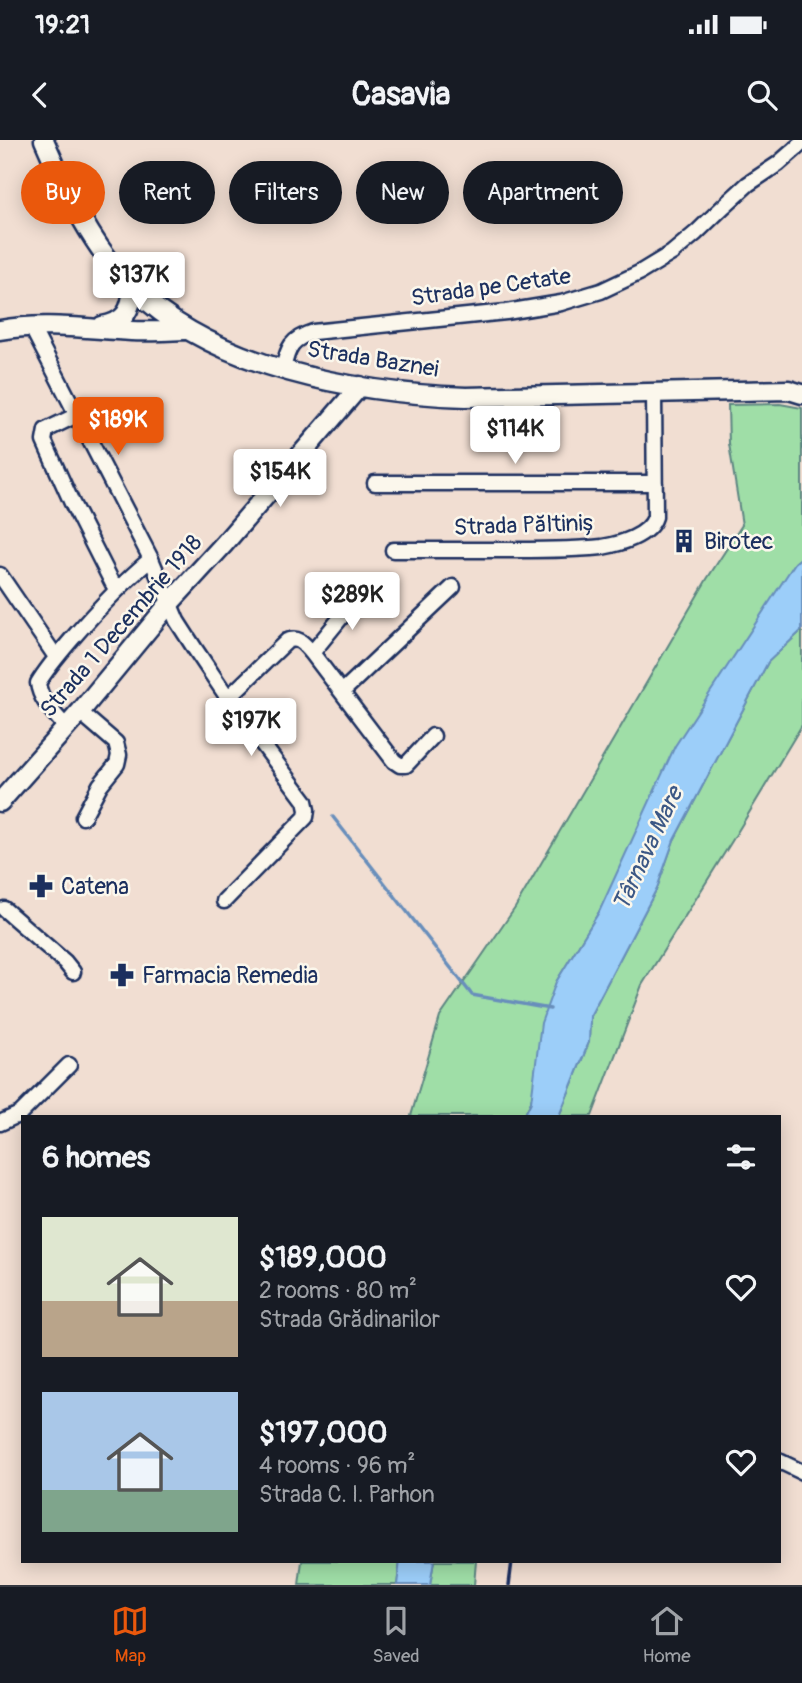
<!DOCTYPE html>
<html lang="en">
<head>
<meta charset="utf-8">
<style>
  :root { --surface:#171b24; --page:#20242c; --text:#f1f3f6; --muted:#9ea1a6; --line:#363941; --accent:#ea580c }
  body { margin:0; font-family:Pangolin,sans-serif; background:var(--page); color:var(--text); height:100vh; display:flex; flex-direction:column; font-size:26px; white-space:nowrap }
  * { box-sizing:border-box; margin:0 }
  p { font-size:23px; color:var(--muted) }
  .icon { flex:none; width:38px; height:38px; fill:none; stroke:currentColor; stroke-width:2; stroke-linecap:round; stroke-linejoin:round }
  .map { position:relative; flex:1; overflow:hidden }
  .drawer { position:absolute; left:21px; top:975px; width:760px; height:448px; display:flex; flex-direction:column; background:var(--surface); border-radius:0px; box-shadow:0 4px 18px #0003 }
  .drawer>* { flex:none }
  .banner { position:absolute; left:21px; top:21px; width:761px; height:63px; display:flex; gap:14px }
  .price { position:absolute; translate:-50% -60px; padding:0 16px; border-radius:7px; background:#fff; color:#222; font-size:23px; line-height:46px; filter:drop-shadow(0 2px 4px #0008) }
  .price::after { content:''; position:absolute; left:50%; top:42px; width:21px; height:16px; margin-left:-10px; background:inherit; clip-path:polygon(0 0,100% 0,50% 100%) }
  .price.current { background:var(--accent); color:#fff }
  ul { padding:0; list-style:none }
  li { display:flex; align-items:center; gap:21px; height:175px; padding:0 21px }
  li span { display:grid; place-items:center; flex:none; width:196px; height:140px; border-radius:0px; color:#555 }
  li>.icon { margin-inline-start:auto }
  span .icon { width:84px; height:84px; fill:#fffc; stroke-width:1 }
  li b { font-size:30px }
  h2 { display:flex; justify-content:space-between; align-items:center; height:84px; padding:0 21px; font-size:30px }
  .tag { padding:0 24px; border-radius:32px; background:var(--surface); box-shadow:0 4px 18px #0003; font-size:24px; line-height:63px }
  .tag.current { background:var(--accent); color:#fff }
  .status { display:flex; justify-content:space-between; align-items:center; height:49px; padding:0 35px; background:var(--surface); direction:ltr }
  .status svg { height:19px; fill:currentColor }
  header { display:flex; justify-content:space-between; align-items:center; height:91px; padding:0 21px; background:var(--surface); font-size:32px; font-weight:700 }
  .dock { display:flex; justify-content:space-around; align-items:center; height:98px; border-top:2px solid var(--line); background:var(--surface); font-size:19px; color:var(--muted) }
  .dock a { display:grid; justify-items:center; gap:4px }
  .dock .current { color:var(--accent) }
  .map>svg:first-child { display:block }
</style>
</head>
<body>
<div class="status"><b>19:21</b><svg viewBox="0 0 49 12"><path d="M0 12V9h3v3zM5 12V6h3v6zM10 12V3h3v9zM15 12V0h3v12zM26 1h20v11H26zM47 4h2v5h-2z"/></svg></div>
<header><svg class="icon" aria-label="back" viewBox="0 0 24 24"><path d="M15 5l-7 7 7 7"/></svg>Casavia<svg class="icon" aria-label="search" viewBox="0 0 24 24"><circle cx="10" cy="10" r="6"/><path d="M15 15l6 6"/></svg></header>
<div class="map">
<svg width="802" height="1445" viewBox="0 0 802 1445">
  <rect width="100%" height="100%" fill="#f1ded2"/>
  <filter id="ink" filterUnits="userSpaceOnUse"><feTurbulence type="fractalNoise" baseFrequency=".0143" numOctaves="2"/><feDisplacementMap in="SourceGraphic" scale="14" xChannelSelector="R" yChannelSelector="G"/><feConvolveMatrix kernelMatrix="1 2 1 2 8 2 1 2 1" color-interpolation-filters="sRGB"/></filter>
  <g filter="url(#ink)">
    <!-- green -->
    <path fill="#9fdea7" stroke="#5d8682" stroke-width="2" d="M 780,264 L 802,268 L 802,417 L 795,423 L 599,772 L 556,842 L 531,962 L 524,976 L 411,976 L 440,877 L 515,768 L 707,439 L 742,385 L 729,304 L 728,265 Z
      M 802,490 L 802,585 L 732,701 L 642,845 L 592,976 L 559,976 L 589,902 L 590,876 L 657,748 L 674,700 L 768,522 Z
      M 302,1421 L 400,1421 L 397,1445 L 299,1445 Z
      M 434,1421 L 476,1421 L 474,1445 L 430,1445 Z"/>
    <!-- water -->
    <path fill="#9ccef9" stroke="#688ebb" stroke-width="2" d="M 802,417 L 802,490 L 768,522 L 674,700 L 657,748 L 590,876 L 589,902 L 559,976 L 524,976 L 531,962 L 541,883 L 556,842 L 599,772 L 675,606 L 795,423 Z
      M 400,1421 L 434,1421 L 430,1445 L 397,1445 Z"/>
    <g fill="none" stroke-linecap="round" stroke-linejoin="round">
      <!-- stream -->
      <path stroke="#688ebb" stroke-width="3.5" d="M 333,677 L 472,855 L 550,869"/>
      <!-- minor casing -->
      <g stroke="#1b2f5e" stroke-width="19">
        <path id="minor" d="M 31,186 L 151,419 L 177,481 L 195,509 L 228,558 L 305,661 L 307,670 L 306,677 L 224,761
          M 283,229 C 288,207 291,199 313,192 L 506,172 L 561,163 L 601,151 L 639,133 L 672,113 L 696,93 L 724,66 L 748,44 L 778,24 L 802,3
          M 77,275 L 46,290 L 44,301 L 72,363 L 116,450
          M 375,343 L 655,343
          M 393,410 C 434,410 475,410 516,410 C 545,410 574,410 602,407 C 620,404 649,396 655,377 L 654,253
          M 0,435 L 56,517
          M 312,513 L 365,448
          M 342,552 L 453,447
          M 228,558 L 287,501 C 299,496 304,504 312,513 L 394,621 L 400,625 L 406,625 L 433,596
          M 80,572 L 116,603 L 119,615 L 117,624 L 100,645 L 83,677
          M 66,587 C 55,574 40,561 38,543 C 47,528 59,514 71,500 C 96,471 121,444 151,419
          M 4,769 L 65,822 L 73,832
          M 0,983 L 20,974 L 69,925
          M 779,1321 L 802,1332"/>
      </g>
      <!-- major casing -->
      <g stroke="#1b2f5e" stroke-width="23">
        <path id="major" d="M 44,0 C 67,53 92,108 134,149 C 216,229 356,253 466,257 L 789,250 L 802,254
          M 102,186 C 126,182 131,170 133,148
          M 0,190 C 44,182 87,189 131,191 C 149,192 167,191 185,190
          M 0,662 L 80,572 L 169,464 L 224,404 L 360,246"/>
      </g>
      <!-- minor -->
      <use href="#minor" stroke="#fbf7ec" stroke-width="14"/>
      <!-- major -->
      <use href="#major" stroke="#fbf7ec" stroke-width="18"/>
      <!-- rail -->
      <path stroke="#1b2f5e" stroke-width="3.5" d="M 509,1445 L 512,1421"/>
    </g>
  </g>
  <!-- icons -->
  <defs>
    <g id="building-bare" transform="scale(1.89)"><path d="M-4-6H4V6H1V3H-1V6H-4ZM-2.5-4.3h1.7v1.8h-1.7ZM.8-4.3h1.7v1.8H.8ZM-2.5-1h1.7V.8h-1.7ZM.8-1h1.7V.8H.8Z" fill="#1b2f5e" stroke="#fbf7ec" stroke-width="2.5" paint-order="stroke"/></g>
    <g id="pharmacy-bare" transform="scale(1.89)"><path d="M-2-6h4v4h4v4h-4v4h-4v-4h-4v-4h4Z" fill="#1b2f5e" stroke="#fbf7ec" stroke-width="2.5" paint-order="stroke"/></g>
  </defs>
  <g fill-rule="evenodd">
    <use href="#building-bare" x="684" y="401"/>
    <use href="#pharmacy-bare" x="41" y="746"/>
    <use href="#pharmacy-bare" x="122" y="835"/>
  </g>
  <g text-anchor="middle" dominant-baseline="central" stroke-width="5" stroke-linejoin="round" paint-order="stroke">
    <!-- street labels -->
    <g font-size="23" fill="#1b2f5e" stroke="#fbf7ec">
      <text transform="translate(491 147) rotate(-8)">Strada pe Cetate</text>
      <text transform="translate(373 219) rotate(9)">Strada Baznei</text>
      <text transform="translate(525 385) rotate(-2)">Strada Păltiniș</text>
      <text transform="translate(121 486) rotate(-49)">Strada 1 Decembrie 1918</text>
    </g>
    <!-- poi labels -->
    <g font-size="23" fill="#1b2f5e" stroke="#fbf7ec" text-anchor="start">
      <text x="704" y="401">Birotec</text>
      <text x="61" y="746">Catena</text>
      <text x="142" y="835">Farmacia Remedia</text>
    </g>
    <!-- water labels -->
    <g font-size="24" font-style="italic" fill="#3b5785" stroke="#fbf7ec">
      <text transform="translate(648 709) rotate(-65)">Târnava Mare</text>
    </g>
  </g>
</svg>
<b class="price" style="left:139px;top:172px">$137K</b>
<b class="price current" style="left:118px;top:317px">$189K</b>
<b class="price" style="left:515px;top:326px">$114K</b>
<b class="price" style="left:280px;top:369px">$154K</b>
<b class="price" style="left:352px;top:492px">$289K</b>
<b class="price" style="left:251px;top:618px">$197K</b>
<div class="banner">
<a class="tag current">Buy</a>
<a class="tag">Rent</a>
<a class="tag">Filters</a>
<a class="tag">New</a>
<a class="tag">Apartment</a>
</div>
<section class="drawer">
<h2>6 homes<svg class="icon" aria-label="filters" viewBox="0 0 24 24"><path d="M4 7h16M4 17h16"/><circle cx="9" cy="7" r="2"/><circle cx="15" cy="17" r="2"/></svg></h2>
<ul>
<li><span style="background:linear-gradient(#dfe7d0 60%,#b9a48a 0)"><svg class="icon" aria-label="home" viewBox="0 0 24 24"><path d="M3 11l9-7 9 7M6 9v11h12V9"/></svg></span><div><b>$189,000</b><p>2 rooms · 80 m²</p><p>Strada Grădinarilor</p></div><svg class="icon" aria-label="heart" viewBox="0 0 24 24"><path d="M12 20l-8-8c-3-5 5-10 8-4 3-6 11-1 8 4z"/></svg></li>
<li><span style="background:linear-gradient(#a9c7e8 70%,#7fa58c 0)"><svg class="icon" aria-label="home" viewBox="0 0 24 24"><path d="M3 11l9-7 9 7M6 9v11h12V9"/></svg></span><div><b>$197,000</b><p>4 rooms · 96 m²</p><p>Strada C. I. Parhon</p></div><svg class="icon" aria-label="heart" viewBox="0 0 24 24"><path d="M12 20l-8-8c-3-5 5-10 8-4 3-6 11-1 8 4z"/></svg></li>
</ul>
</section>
</div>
<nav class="dock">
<a class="current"><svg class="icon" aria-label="map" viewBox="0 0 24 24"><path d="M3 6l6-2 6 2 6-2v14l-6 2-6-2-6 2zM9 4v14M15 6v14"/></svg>Map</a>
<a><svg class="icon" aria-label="saved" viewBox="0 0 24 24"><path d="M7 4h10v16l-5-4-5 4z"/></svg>Saved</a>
<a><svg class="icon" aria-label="home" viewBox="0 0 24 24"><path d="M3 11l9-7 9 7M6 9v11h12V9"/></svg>Home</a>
</nav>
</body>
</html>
